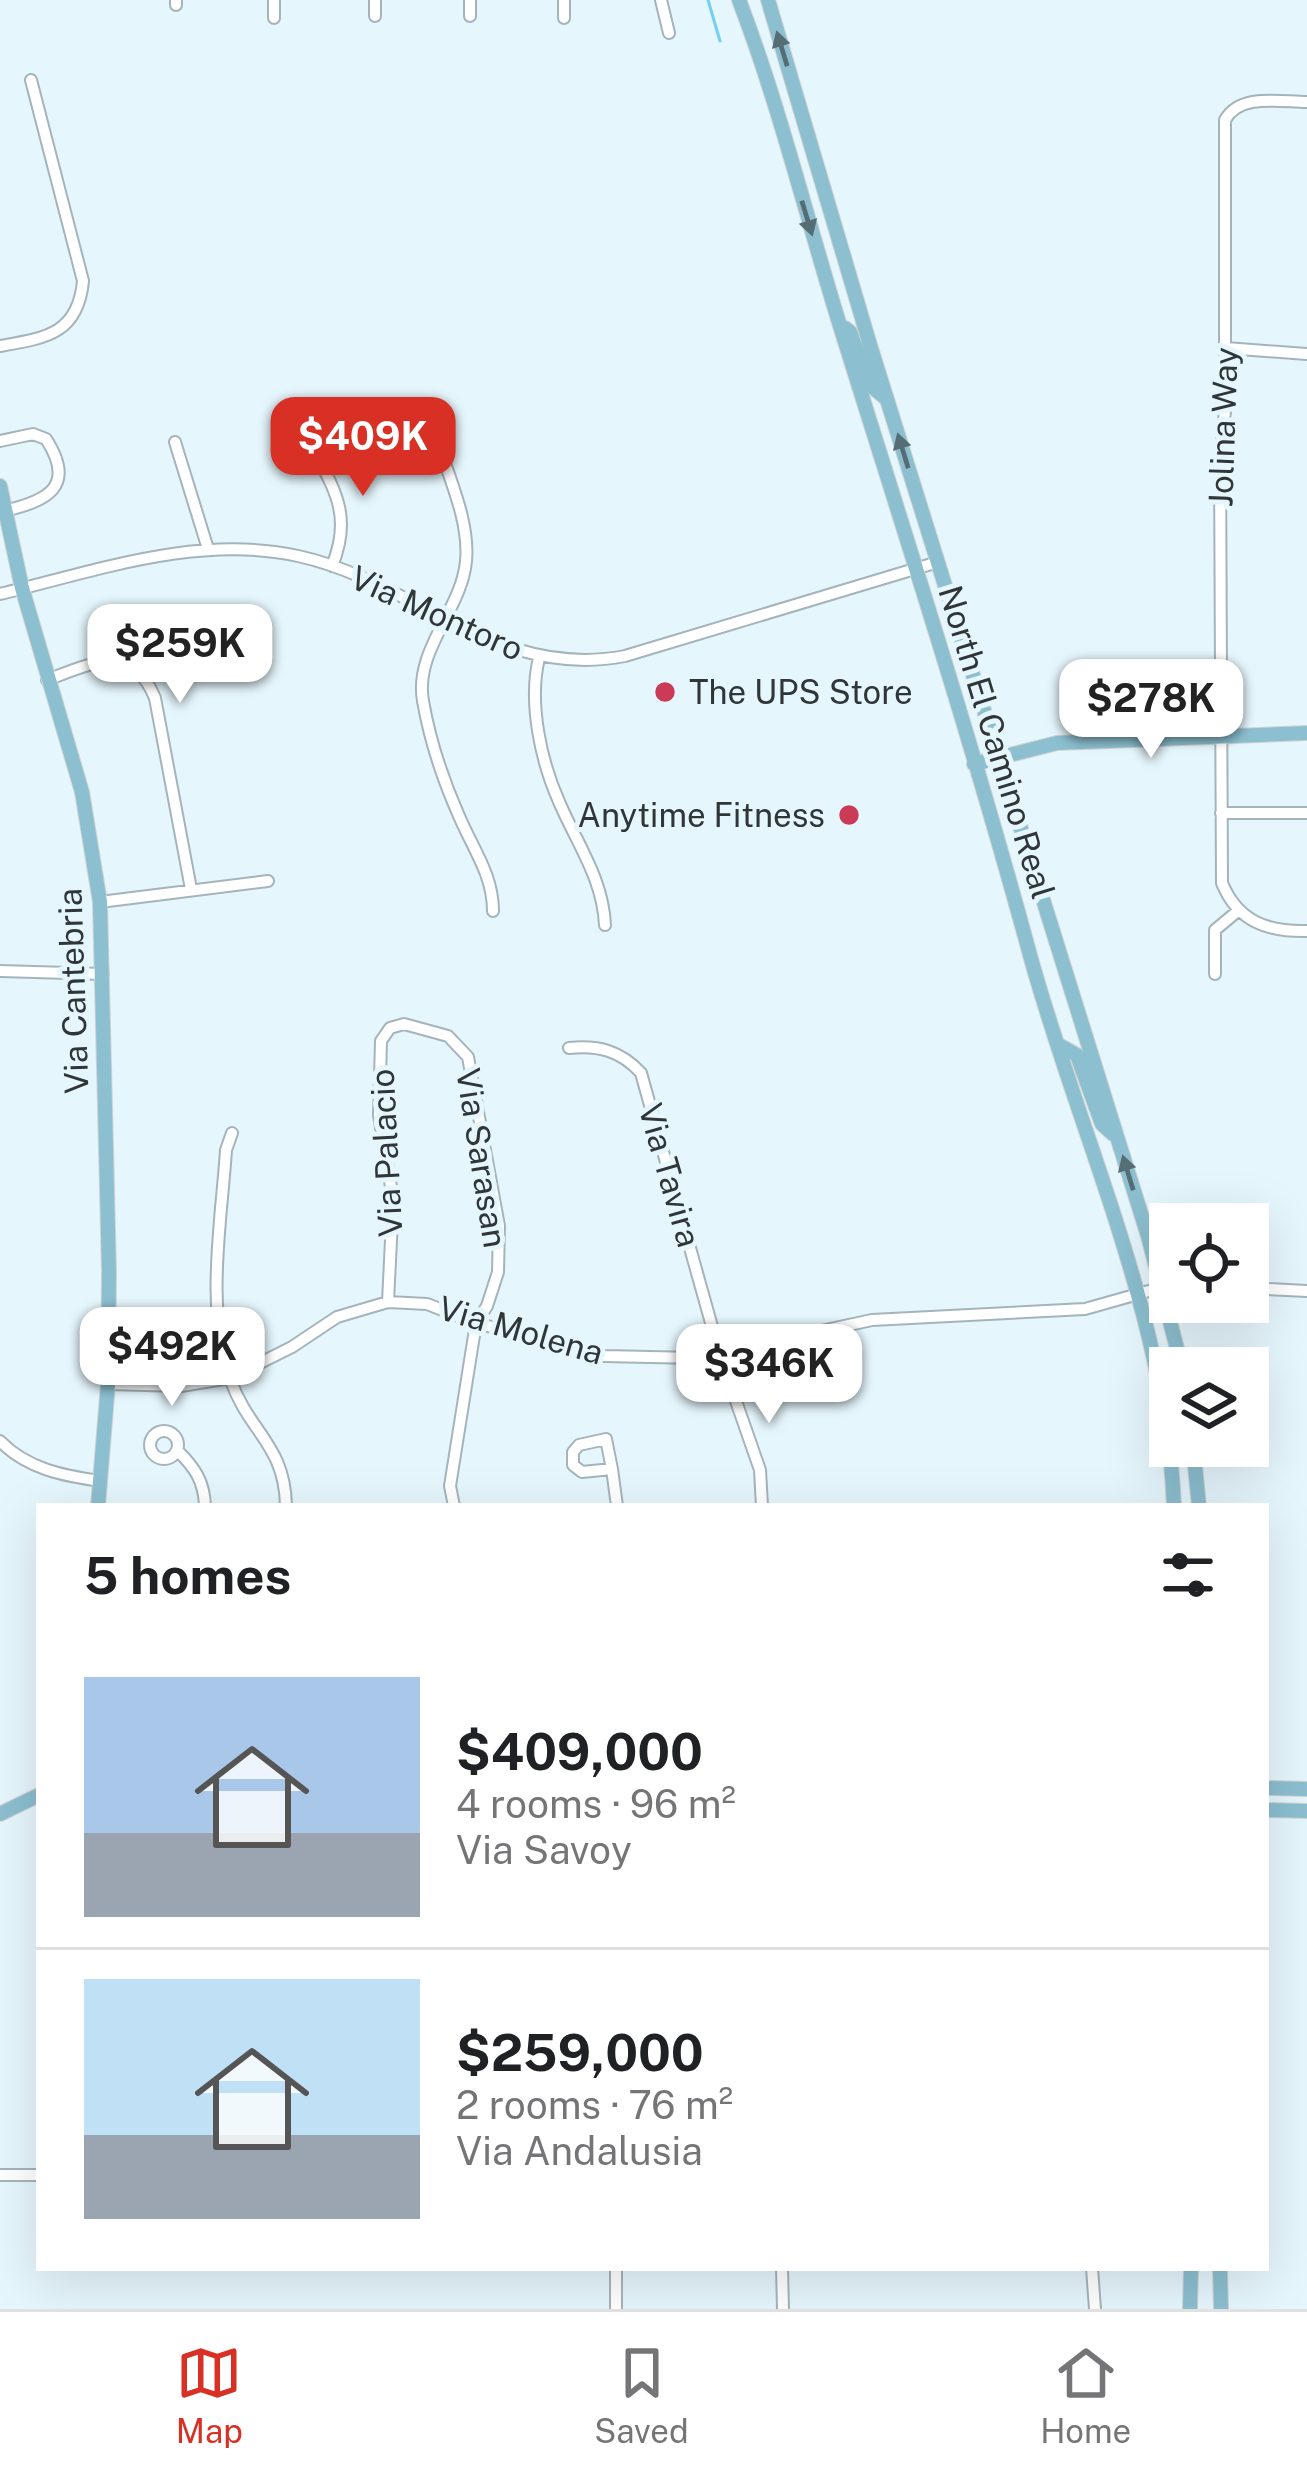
<!DOCTYPE html>
<html lang="en">
<head>
<meta charset="utf-8">
<style>
  :root { --surface:#fff; --page:#f2f2f2; --text:#202124; --muted:#757577; --line:#e0e0e0; --accent:#d93025 }
  body { margin:0; font-family:"Public Sans",sans-serif; background:var(--page); color:var(--text); height:100vh; display:flex; flex-direction:column; font-size:45px; white-space:nowrap }
  * { box-sizing:border-box; margin:0 }
  p { font-size:39px; color:var(--muted) }
  .icon { flex:none; width:66px; height:66px; fill:none; stroke:currentColor; stroke-width:2; stroke-linecap:round; stroke-linejoin:round }
  .map { position:relative; flex:1; overflow:hidden }
  .drawer { position:absolute; left:36px; top:1503px; width:1233px; height:768px; display:flex; flex-direction:column; background:var(--surface); border-radius:0px; box-shadow:0 12px 48px #0002 }
  .drawer>* { flex:none }
  .fabs { position:absolute; left:1149px; top:1203px; display:grid; gap:24px }
  .fabs a { display:grid; place-items:center; width:120px; height:120px; border-radius:0px; background:var(--surface); box-shadow:0 12px 48px #0002; font-size:60px }
  .price { position:absolute; translate:-50% -102px; padding:0 27px; border-radius:24px; background:#fff; color:#222; font-size:39px; line-height:78px; filter:drop-shadow(0 3px 6px #0008) }
  .price::after { content:''; position:absolute; left:50%; top:72px; width:36px; height:27px; margin-left:-18px; background:inherit; clip-path:polygon(0 0,100% 0,50% 100%) }
  .price.current { background:var(--accent); color:#fff }
  ul { padding:0; list-style:none }
  li { display:flex; align-items:center; gap:36px; height:300px; padding:0 48px }
  li+li { border-top:3px solid var(--line) }
  li span { display:grid; place-items:center; flex:none; width:336px; height:240px; border-radius:0px; color:#555 }
  li>.icon { margin-inline-start:auto }
  span .icon { width:144px; height:144px; fill:#fffc; stroke-width:1 }
  li b { font-size:51px }
  h2 { display:flex; justify-content:space-between; align-items:center; height:144px; padding:0 48px; font-size:51px }
  .tab-bar { display:flex; justify-content:space-around; align-items:center; height:168px; border-top:3px solid var(--line); background:var(--surface); font-size:33px; color:var(--muted) }
  .tab-bar a { display:grid; justify-items:center; gap:6px }
  .tab-bar .current { color:var(--accent) }
  .map>svg:first-child { display:block }
</style>
</head>
<body>
<div class="map">
<svg width="1307" height="2309" viewBox="0 0 1307 2309">
  <rect width="100%" height="100%" fill="#e5f6fc"/>
  <g fill="none" stroke-linecap="round" stroke-linejoin="round">
    <!-- stream -->
    <path stroke="#73d0f2" stroke-width="3" d="M 708,0 L 720,41"/>
    <!-- minor casing -->
    <g stroke="#a5b4bb" stroke-width="14">
      <path id="minor" d="M 176,0 L 176,5
        M 274,0 L 274,18
        M 470,0 L 470,16
        M 661,0 L 669,33
        M 375,16 L 375,0
        M 564,18 L 564,0
        M 1307,102 C 1280,102 1240,93 1225,120 L 1225,411 L 1220,459 L 1222,883 C 1238,922 1268,932 1307,931
        M 0,346 C 46,338 78,334 83,281 L 31,80
        M 1226,348 L 1307,354
        M 435,434 C 447,473 470,520 466,561 C 462,609 414,650 423,701 C 430,741 443,780 459,816 C 473,849 493,875 493,911
        M 308,439 C 332,486 354,513 332,566
        M 0,441 L 33,434 L 46,439 C 77,487 47,501 4,511
        M 175,442 L 208,549
        M 0,594 C 95,571 199,534 298,556 C 414,581 496,681 625,656 L 938,562
        M 539,658 C 528,703 541,762 560,804 C 578,845 603,880 605,925
        M 47,680 C 92,663 132,642 155,698 L 191,889
        M 1221,813 L 1307,813
        M 100,902 L 268,881
        M 0,971 L 103,974
        M 1215,974 L 1215,930 L 1239,910
        M 569,1048 C 599,1045 621,1051 641,1073 L 720,1355 L 760,1470 L 762,1506
        M 232,1133 L 226,1150 C 221,1226 205,1308 231,1381 C 249,1432 285,1445 286,1506
        M 1248,1288 L 1307,1291
        M 388,1302 L 393,1199 L 379,1115 L 381,1041 L 390,1028 L 404,1024 L 448,1036 L 468,1057 L 499,1226 L 498,1272 L 487,1306 L 476,1323 L 450,1486 L 454,1506
        M 108,1384 L 181,1386 L 230,1378 L 292,1347 L 337,1317 L 388,1302 L 427,1304 L 476,1323 L 604,1356 L 696,1358 L 872,1320 L 1085,1309 L 1170,1285
        M150 1445a14 14 0 1 1 28 0a14 14 0 1 1-28 0Z
        M 606,1439 L 612,1469 L 582,1472 L 573,1465 L 573,1452 L 579,1445 Z
        M 0,1441 C 27,1469 64,1476 101,1481
        M 178,1451 C 195,1468 204,1481 205,1506
        M 612,1469 L 617,1506
        M 0,2175 L 39,2175
        M 616,2268 L 616,2309
        M 782,2268 L 783,2309
        M 1092,2268 L 1095,2309"/>
    </g>
    <!-- major casing -->
    <g stroke="#d1d3d3" stroke-width="16">
      <path id="major" d="M 739,0 C 780,107 807,220 841,329 C 906,537 973,745 1030,955 C 1080,1137 1166,1314 1174,1506
        M 768,0 L 870,345 L 1148,1236 L 1182,1368
        M 845,328 L 850,332 L 870,385 L 887,399
        M 0,486 L 22,588 L 82,792 L 100,902 L 109,1272 L 108,1384 L 98,1506
        M 974,764 L 1057,743 L 1307,733
        M 1059,1045 L 1077,1055 L 1102,1124 L 1113,1134
        M 1193,1446 L 1199,1506
        M 1266,1788 L 1307,1789
        M 1266,1810 L 1307,1811
        M 0,1814 L 39,1795
        M 1220,2268 L 1221,2309
        M 1190,2309 L 1191,2268"/>
    </g>
    <!-- minor -->
    <use href="#minor" stroke="#fff" stroke-width="10"/>
    <!-- major -->
    <use href="#major" stroke="#8cbfd0" stroke-width="14"/>
  </g>
  <!-- one-way arrows -->
  <defs><path id="oneway-solid" d="M-6-.8H1V-3.2L6.5 0L1 3.2V.8H-6Z" transform="scale(3)"/></defs>
  <g fill="#556d75">
    <use href="#oneway-solid" transform="translate(782 49) rotate(-107)"/>
    <use href="#oneway-solid" transform="translate(807 218) rotate(73)"/>
    <use href="#oneway-solid" transform="translate(903 451) rotate(-107)"/>
    <use href="#oneway-solid" transform="translate(1128 1173) rotate(-107)"/>
  </g>
  <!-- markers -->
  <g fill="#cb3b57" stroke="#e5f6fc" stroke-width="4.5">
    <circle cx="665" cy="692" r="12"/>
    <circle cx="849" cy="815" r="12"/>
  </g>
  <g text-anchor="middle" dominant-baseline="central" stroke-width="10" stroke-linejoin="round" paint-order="stroke">
    <!-- street labels -->
    <g font-size="33" fill="#303638" stroke="#e5f6fc">
      <text transform="translate(1223 427) rotate(-88)">Jolina Way</text>
      <text transform="translate(437 613) rotate(24)">Via Montoro</text>
      <text transform="translate(997 742) rotate(73)">North El Camino Real</text>
      <text transform="translate(73 991) rotate(-92)">Via Cantebria</text>
      <text transform="translate(386 1153) rotate(-93)">Via Palacio</text>
      <text transform="translate(482 1158) rotate(81)">Via Sarasan</text>
      <text transform="translate(670 1175) rotate(74)">Via Tavira</text>
      <text transform="translate(521 1330) rotate(16)">Via Molena</text>
    </g>
    <!-- poi labels -->
    <g font-size="33" fill="#303638" stroke="#e5f6fc" text-anchor="start">
      <text x="689" y="692">The UPS Store</text>
      <text x="825" y="815" text-anchor="end">Anytime Fitness</text>
    </g>
  </g>
</svg>
<div class="fabs">
<a><svg class="icon" aria-label="locate" viewBox="0 0 24 24"><circle cx="12" cy="12" r="6"/><path d="M12 2v4M12 18v4M2 12h4M18 12h4"/></svg></a>
<a><svg class="icon" aria-label="layers" viewBox="0 0 24 24"><path d="M12 4l9 5-9 5-9-5zM3 14l9 5 9-5"/></svg></a>
</div>
<b class="price current" style="left:363px;top:499px">$409K</b>
<b class="price" style="left:180px;top:706px">$259K</b>
<b class="price" style="left:1151px;top:761px">$278K</b>
<b class="price" style="left:172px;top:1409px">$492K</b>
<b class="price" style="left:769px;top:1426px">$346K</b>
<section class="drawer">
<h2>5 homes<svg class="icon" aria-label="filters" viewBox="0 0 24 24"><path d="M4 7h16M4 17h16"/><circle cx="9" cy="7" r="2"/><circle cx="15" cy="17" r="2"/></svg></h2>
<ul>
<li><span style="background:linear-gradient(#a9c7e8 65%,#9aa5b1 0)"><svg class="icon" aria-label="home" viewBox="0 0 24 24"><path d="M3 11l9-7 9 7M6 9v11h12V9"/></svg></span><div><b>$409,000</b><p>4 rooms · 96 m²</p><p>Via Savoy</p></div></li>
<li><span style="background:linear-gradient(#bfe0f5 65%,#9aa5b1 0)"><svg class="icon" aria-label="home" viewBox="0 0 24 24"><path d="M3 11l9-7 9 7M6 9v11h12V9"/></svg></span><div><b>$259,000</b><p>2 rooms · 76 m²</p><p>Via Andalusia</p></div></li>
</ul>
</section>
</div>
<nav class="tab-bar">
<a class="current"><svg class="icon" aria-label="map" viewBox="0 0 24 24"><path d="M3 6l6-2 6 2 6-2v14l-6 2-6-2-6 2zM9 4v14M15 6v14"/></svg>Map</a>
<a><svg class="icon" aria-label="saved" viewBox="0 0 24 24"><path d="M7 4h10v16l-5-4-5 4z"/></svg>Saved</a>
<a><svg class="icon" aria-label="home" viewBox="0 0 24 24"><path d="M3 11l9-7 9 7M6 9v11h12V9"/></svg>Home</a>
</nav>
</body>
</html>
